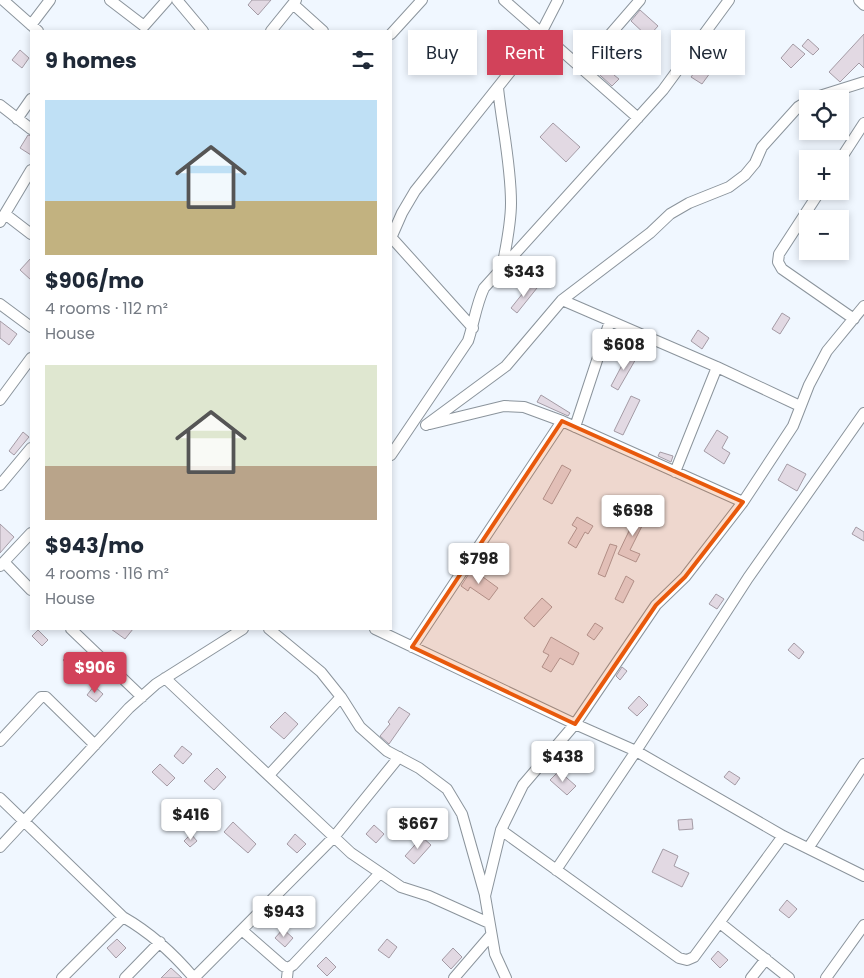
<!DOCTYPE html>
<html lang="en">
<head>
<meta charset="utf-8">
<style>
  :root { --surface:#fff; --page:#f2f2f3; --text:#1f2937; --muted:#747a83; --accent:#d2425a }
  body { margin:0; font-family:Poppins,sans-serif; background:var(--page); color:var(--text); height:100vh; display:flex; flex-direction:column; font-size:19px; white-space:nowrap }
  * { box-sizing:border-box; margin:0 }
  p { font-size:16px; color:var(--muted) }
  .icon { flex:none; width:28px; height:28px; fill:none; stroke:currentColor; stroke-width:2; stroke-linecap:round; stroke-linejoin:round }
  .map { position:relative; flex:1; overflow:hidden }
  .sheet { position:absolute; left:30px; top:30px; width:362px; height:600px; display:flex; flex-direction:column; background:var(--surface); border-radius:0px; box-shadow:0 2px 8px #0003 }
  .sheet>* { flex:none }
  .guide { position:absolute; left:408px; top:30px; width:381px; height:45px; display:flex; gap:10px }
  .tools { position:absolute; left:799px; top:90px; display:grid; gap:10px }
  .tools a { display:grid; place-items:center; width:50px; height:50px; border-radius:0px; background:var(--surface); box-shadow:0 2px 8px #0003; font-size:25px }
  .price { position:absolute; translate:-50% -42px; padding:0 11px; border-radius:5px; background:#fff; color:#222; font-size:16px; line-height:32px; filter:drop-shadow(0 1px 2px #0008) }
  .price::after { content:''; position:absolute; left:50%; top:30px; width:15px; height:11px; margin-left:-8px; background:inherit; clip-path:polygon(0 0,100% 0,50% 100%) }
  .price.active { background:var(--accent); color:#fff }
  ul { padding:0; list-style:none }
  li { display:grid; align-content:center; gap:10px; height:265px; padding:0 15px }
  li span { display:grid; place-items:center; height:155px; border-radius:0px; color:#555 }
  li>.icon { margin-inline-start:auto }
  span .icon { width:90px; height:90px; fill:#fffc; stroke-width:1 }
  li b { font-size:21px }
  h2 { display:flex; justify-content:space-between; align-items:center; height:60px; padding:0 15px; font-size:21px }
  .tag { padding:0 18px; border-radius:0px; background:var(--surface); box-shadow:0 2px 8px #0003; font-size:18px; line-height:45px }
  .tag.active { background:var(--accent); color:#fff }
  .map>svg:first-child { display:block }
</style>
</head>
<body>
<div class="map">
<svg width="864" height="978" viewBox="0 0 864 978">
  <rect width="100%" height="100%" fill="#f0f7ff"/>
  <!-- building -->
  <path fill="#e2d9e3" stroke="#a49ba5" d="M 252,0 L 271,0 L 258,15 L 248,5 Z
    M 640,10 L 658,26 L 648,37 L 631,21 Z
    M 864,34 L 864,68 L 859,63 L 840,82 L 829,72 Z
    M 808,39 L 819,49 L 813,55 L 802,46 Z
    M 793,44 L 805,54 L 791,68 L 781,58 Z
    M 617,47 L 629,58 L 614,75 L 619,79 L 612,86 L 591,67 L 605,51 L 609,55 Z
    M 20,50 L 29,58 L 22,68 L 12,60 Z
    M 700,65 L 710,73 L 702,84 L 691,77 Z
    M 553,123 L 580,147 L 566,162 L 540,137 Z
    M 28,135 L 31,136 L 31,155 L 20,148 Z
    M 31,258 L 31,280 L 20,270 Z
    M 531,283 L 537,288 L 517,313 L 511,308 Z
    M 782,313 L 790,318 L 780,334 L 772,329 Z
    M 0,321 L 17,334 L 9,345 L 0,338 Z
    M 698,330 L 709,338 L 702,349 L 691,341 Z
    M 629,352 L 637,357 L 618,390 L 611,386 Z
    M 541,395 L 570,413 L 568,416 L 537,402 Z
    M 631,396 L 640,400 L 623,435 L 614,431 Z
    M 717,430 L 728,437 L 722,448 L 730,453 L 724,464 L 704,451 Z
    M 23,432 L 29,437 L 14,455 L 9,451 Z
    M 660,452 L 673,456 L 671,462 L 658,456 Z
    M 787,464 L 806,474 L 797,491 L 778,480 Z
    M 562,465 L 571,470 L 552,504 L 543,499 Z
    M 639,510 L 648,514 L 630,550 L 640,554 L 636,562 L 618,554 Z
    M 577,517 L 593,526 L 588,534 L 585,532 L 576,548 L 568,543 L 577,528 L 572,525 Z
    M 0,524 L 14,537 L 0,553 Z
    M 856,527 L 864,532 L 864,541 L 852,534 Z
    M 610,544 L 617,546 L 605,577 L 598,574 Z
    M 472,569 L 498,588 L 489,600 L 470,587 L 468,591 L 461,586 Z
    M 626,576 L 634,581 L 623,603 L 615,599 Z
    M 716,594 L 724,599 L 717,609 L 709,604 Z
    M 542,598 L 552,607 L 534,627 L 524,618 Z
    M 595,623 L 603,628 L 594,640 L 587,635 Z
    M 111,629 L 133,629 L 125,639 Z
    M 38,630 L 48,640 L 42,646 L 32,636 Z
    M 551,637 L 579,653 L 573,665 L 560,658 L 551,672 L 542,667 L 549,655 L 543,652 Z
    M 794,643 L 804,652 L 799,659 L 788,650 Z
    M 70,654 L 80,664 L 73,671 L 63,660 Z
    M 622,667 L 627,671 L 620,680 L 616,676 Z
    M 94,686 L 103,694 L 96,702 L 87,695 Z
    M 639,696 L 648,705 L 637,716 L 628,708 Z
    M 399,707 L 410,714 L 389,744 L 380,736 L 390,724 L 388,722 Z
    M 285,712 L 298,724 L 284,739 L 270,727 Z
    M 182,746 L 192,754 L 183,764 L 174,756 Z
    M 160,764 L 175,778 L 167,786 L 152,772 Z
    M 217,768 L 226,777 L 214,790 L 204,781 Z
    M 559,771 L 576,786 L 567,795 L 550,780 Z
    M 729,771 L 740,778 L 735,785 L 724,777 Z
    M 404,812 L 411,817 L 401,828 L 395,823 Z
    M 692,819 L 693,829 L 679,830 L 678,820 Z
    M 233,822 L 256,844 L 248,853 L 224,832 Z
    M 374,825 L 384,834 L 376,843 L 366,834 Z
    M 191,834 L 197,841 L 190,847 L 184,841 Z
    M 295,834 L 306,844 L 297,853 L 287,844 Z
    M 422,837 L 431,845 L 414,864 L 405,856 Z
    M 663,849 L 678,856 L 674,866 L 689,873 L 682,887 L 652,872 Z
    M 787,900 L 797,909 L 789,918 L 779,910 Z
    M 283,929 L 293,938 L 285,947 L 275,938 Z
    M 117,939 L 126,948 L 116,958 L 107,948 Z
    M 387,939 L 397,947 L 389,958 L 378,950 Z
    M 453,948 L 462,957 L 451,969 L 442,960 Z
    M 718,951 L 728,960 L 720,968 L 711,959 Z
    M 326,957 L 336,967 L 327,976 L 317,966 Z
    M 171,968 L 182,978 L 161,978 Z"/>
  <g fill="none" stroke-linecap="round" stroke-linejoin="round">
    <!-- minor casing -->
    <g stroke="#8b949c" stroke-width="12">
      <path id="minor" d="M 3,0 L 38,31
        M 110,0 L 144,26 L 167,0
        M 177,0 L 203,31
        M 504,0 L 638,118
        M 859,0 L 864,5
        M 293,4 L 323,31
        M 31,25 L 50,0
        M 271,31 L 296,0
        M 391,34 L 422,0
        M 581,68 L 640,0
        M 498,88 C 502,126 511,164 511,203 C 511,225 506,246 502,268
        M 810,99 L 864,82
        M 0,105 L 31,129
        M 17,119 L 31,99
        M 840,160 L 864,123
        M 820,191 L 779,254 L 778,262 L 782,269 L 854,319
        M 5,214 L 31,234
        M 0,222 L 31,170
        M 391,237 L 473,328
        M 391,238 L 402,213 L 415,191 L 541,33 L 558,0
        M 562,300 L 717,367
        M 0,304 L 31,327
        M 0,400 L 31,358
        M 430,424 L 504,406 L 524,407 L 562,421 L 743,502
        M 426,425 L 506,366 L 562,300 L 650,233 L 670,214 L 689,203 L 729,187 L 745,175 L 755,163 L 762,147 L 798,107 L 808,101
        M 575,427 L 610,321
        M 391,455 L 468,341 C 474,323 476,305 484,288 L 663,90 L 729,0
        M 675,472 L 717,367 L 800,406
        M 0,485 L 31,448
        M 4,562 L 31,590
        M 0,566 L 31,533
        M 71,629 L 142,697
        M 269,629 L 321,672 L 341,697 L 360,727 L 387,751 L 419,768 L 447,789 L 462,814 L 485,895
        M 375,629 L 575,724 L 636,751 L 783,836 L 864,876
        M 412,647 L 562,421
        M 165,678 L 351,853 L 401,887 L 429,896 L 489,923
        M 0,741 L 41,697 L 46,697 L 95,745
        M 269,775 L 341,697
        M 0,798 L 123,917 C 151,933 173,953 194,978
        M 501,830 L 679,958 L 687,960 L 694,957 L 783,836
        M 0,847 L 129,708 L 156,684 L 243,629
        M 809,847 L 864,764
        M 556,870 L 636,751 L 748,578 L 864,413
        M 720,923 L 789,978
        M 243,931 L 283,966 L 288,968 L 293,965 L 380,873
        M 62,978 L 123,917
        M 125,978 L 160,942
        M 194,978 L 334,837 L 399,757
        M 287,978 L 288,968
        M 454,978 L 491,935
        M 506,978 L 495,954 L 485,896 L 501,830 L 523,785 L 575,724 L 656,605 L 685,577 L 743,502 L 793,426 L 809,385 L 827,351 L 864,306
        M 751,978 L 766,959
        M 826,978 L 864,925"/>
    </g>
    <!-- minor -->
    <use href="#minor" stroke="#fff" stroke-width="10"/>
  </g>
  <!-- marked area -->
  <path fill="#e8590c" fill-opacity="0.2" stroke="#e8590c" stroke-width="4" stroke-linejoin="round" d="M 562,421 L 743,502 L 685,577 L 656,605 L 575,724 L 412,647 Z"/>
</svg>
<div class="tools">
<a><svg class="icon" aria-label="locate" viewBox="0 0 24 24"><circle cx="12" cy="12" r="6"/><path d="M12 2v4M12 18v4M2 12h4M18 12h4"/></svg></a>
<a>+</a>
<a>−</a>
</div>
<b class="price" style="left:524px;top:298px">$343</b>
<b class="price" style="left:624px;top:371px">$608</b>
<b class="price" style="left:633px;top:537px">$698</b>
<b class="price" style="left:479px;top:585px">$798</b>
<b class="price active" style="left:95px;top:694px">$906</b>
<b class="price" style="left:563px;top:783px">$438</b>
<b class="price" style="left:191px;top:841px">$416</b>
<b class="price" style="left:418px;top:850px">$667</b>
<b class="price" style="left:284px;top:938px">$943</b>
<div class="guide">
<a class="tag">Buy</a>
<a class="tag active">Rent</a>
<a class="tag">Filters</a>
<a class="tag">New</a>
</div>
<section class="sheet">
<h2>9 homes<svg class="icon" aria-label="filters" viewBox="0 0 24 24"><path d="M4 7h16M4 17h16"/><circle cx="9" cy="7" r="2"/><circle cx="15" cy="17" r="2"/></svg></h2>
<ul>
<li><span style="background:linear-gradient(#bfe0f5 65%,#c2b280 0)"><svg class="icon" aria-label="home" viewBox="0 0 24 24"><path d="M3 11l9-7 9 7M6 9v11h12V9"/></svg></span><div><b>$906/mo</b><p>4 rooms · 112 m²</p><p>House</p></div></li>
<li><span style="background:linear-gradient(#dfe7d0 65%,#b9a48a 0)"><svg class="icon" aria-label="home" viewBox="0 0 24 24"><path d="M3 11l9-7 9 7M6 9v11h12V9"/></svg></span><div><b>$943/mo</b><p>4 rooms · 116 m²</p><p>House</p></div></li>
</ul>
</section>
</div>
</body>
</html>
